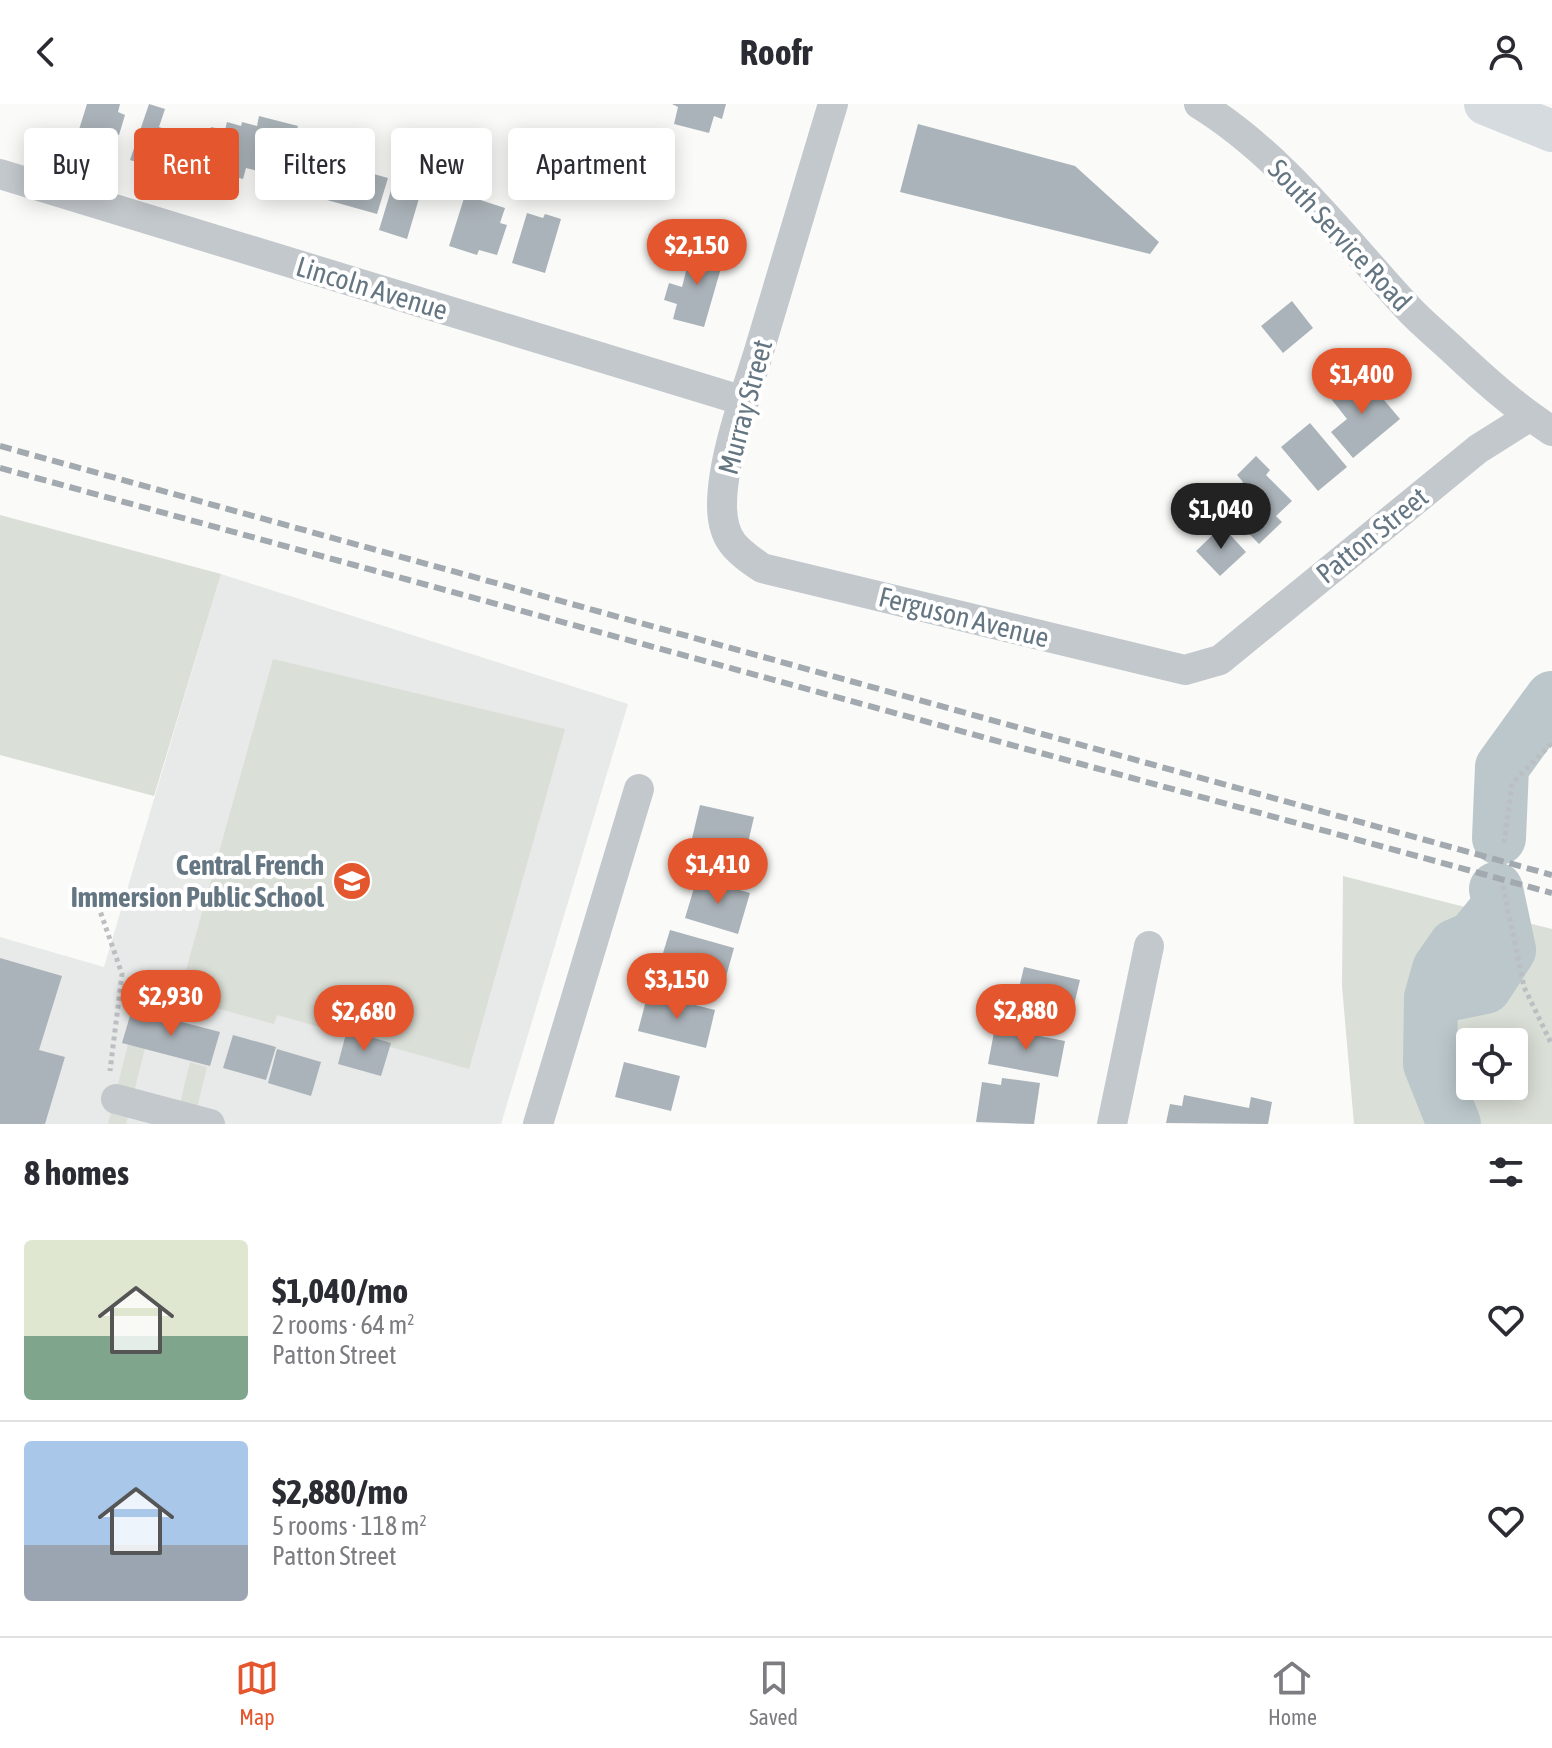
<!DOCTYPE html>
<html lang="en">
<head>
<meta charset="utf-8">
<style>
  :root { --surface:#fff; --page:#f2f2f3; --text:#2b2b33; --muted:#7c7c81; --line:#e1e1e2; --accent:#e4572e }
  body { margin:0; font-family:"Asap Condensed",sans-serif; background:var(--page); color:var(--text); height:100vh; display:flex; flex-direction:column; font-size:30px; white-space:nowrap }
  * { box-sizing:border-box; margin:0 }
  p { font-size:26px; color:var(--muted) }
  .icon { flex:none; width:44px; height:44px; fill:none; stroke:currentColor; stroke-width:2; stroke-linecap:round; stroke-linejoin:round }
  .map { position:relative; height:1020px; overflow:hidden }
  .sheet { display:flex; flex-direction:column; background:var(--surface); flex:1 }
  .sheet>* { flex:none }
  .banner { position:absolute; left:24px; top:24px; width:800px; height:72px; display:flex; gap:16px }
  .fabs { position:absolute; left:1456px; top:924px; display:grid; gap:16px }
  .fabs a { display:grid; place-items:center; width:72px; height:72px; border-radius:8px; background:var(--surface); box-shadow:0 4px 20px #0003; font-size:40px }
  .price { position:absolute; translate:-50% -68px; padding:0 18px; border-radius:28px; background:var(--accent); color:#fff; font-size:26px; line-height:52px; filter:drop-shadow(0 2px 4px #0008) }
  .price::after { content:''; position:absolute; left:50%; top:48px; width:24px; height:18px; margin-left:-12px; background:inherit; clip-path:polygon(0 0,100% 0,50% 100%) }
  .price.current { background:#222; color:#fff }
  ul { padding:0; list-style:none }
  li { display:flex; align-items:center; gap:24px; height:200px; padding:0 24px }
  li+li { border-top:2px solid var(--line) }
  li span { display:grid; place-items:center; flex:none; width:224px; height:160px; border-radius:8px; color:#555 }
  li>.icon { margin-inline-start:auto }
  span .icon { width:96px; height:96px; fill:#fffc; stroke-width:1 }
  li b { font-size:34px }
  h2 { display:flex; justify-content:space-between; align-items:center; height:96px; padding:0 24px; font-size:34px }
  .pill { padding:0 28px; border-radius:8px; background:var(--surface); box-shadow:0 4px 20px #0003; font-size:28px; line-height:72px }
  .pill.current { background:var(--accent); color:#fff }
  header { display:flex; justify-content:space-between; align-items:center; height:104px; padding:0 24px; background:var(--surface); font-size:36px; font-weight:700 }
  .tabs { display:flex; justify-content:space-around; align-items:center; height:112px; border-top:2px solid var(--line); background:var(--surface); font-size:22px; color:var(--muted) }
  .tabs a { display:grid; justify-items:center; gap:4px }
  .tabs .current { color:var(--accent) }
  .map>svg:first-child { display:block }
</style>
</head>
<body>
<header><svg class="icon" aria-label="back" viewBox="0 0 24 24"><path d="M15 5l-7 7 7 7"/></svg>Roofr<svg class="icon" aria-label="person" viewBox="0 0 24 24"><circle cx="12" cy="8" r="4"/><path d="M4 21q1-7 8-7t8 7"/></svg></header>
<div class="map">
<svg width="1552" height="1020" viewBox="0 0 1552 1020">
  <rect width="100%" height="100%" fill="#fafaf8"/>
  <!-- built -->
  <path fill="#e8e9e9" d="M 221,470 L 628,600 L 501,1020 L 0,1020 L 0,833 L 104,863 Z"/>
  <!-- green -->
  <path fill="#dadfd7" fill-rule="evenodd" d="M 0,411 L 221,470 L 154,692 L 0,651 Z
    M 273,555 L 565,625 L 469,965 L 277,911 L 274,920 L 198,899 L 200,890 L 181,884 Z
    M 1343,772 L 1552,825 L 1552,1020 L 1354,1020 L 1342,882 ZM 1470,938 L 1514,938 L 1514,982 L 1470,982 Z
    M 128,940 L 145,944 L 126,1020 L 108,1020 Z
    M 190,958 L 207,963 L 193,1020 L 175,1020 Z"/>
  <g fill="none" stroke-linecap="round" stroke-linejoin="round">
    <!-- river -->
    <path stroke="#bbc7cb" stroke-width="54" d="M 1499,734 L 1502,663 L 1552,594
      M 1431,894 L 1439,865 L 1455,842 L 1473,834 L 1499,802
      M 1454,1020 L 1430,960 L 1431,894 L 1485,883 L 1509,846 L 1496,785"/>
  </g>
  <!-- building -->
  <path fill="#aab3b9" d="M 87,0 L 120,0 L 118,8 L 125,11 L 119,31 L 113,29 L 109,42 L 77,32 Z
    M 149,0 L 165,5 L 159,23 L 168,26 L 156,64 L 130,56 Z
    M 672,0 L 726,0 L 722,15 L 714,12 L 709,29 L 674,20 L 678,3 Z
    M 259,12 L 298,22 L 285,74 L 246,64 L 243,75 L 201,64 L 211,23 L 225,26 L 227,18 L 241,22 L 242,18 L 257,22 Z
    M 918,20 L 1075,62 L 1159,138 L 1150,150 L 900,88 Z
    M 312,53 L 388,74 L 377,110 L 302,89 Z
    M 392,83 L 420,91 L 407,135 L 379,126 Z
    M 465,91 L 505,104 L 500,119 L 507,121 L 497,151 L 479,146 L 477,151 L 449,142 Z
    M 527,109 L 543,114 L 545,110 L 561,115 L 545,169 L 512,159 Z
    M 693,141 L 725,150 L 704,223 L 673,215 L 677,200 L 664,196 L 669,179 L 682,183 Z
    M 1292,197 L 1313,224 L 1283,249 L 1261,222 Z
    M 1363,271 L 1400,315 L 1353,354 L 1331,328 L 1347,315 L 1332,296 Z
    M 1310,319 L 1347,363 L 1318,387 L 1281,343 Z
    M 1256,352 L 1270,366 L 1266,371 L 1292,397 L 1276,412 L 1282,418 L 1259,440 L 1220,400 L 1243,378 L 1237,371 Z
    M 1222,422 L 1246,448 L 1220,472 L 1196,447 Z
    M 700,701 L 754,713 L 747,743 L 725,738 L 721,755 L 689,747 Z
    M 697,774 L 750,789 L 738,830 L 685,814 Z
    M 670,826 L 734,844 L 722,887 L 657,869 Z
    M 0,854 L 62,872 L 39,946 L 65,953 L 45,1020 L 0,1020 Z
    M 1024,863 L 1080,876 L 1071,914 L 1015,901 Z
    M 648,889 L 715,906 L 706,944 L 638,927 Z
    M 132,905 L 220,928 L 210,962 L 122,939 Z
    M 995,923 L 1065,937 L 1058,973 L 988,960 Z
    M 347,926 L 391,939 L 381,972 L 338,960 Z
    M 233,931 L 276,943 L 266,976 L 223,964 Z
    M 277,945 L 321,958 L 311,992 L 268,979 Z
    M 624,958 L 680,972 L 671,1007 L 615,993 Z
    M 1002,974 L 1040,979 L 1034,1020 L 976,1018 L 982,978 L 1001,981 Z
    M 1184,991 L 1249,1004 L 1251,993 L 1272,998 L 1268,1020 L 1166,1019 L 1170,1000 L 1182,1002 Z"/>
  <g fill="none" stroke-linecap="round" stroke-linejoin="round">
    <!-- path -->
    <path stroke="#bbbfc2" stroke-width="5" stroke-dasharray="4 4" stroke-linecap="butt" d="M 1504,739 L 1512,679 L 1552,639
      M 1503,782 L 1524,883 L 1552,941
      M 98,801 L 122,870 L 110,967"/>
    <!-- minor -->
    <path stroke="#c3c8cc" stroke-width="30" d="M 833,0 C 808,82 784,164 759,247 C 745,292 722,355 722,401 C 722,436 736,446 762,464 L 1185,566 L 1220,556 L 1478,345 L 1529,313
      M 1199,0 C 1283,52 1342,133 1408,204 C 1422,219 1438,232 1453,246 C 1484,275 1516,304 1552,327
      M 0,70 L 744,297
      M 116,995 L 210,1020
      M 538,1020 L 639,685
      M 1112,1020 L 1149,842"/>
    <!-- highway -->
    <path stroke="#d6dbdf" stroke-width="42" d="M 1485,0 L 1552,27"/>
    <!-- rail -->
    <path stroke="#a2aab0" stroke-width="6" stroke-dasharray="12 6" stroke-linecap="butt" d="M 0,342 L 1552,771
      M 0,364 L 1552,789"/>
  </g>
  <!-- icons -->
  <defs>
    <g id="school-disc" transform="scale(2)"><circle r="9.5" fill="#e4572e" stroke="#fff"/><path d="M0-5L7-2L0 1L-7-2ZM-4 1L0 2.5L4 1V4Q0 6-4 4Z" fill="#fff"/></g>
  </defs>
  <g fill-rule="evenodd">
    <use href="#school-disc" x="352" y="777"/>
  </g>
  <g text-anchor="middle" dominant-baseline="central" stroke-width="8" stroke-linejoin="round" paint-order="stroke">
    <!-- street labels -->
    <g font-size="28" fill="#657683" stroke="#fff">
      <text transform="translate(1340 131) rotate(47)">South Service Road</text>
      <text transform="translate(372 184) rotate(17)">Lincoln Avenue</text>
      <text transform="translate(745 303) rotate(-75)">Murray Street</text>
      <text transform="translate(1372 431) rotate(-39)">Patton Street</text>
      <text transform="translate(964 513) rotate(14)">Ferguson Avenue</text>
    </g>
    <!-- poi labels -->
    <g font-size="28" font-weight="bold" fill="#657683" stroke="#fff" text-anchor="end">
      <text x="324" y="761">Central French<tspan x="324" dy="32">Immersion Public School</tspan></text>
    </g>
  </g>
</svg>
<div class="fabs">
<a><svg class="icon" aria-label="locate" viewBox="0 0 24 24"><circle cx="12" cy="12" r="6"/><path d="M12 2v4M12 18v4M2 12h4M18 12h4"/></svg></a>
</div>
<b class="price" style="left:697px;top:183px">$2,150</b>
<b class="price" style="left:1362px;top:312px">$1,400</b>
<b class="price current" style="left:1221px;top:447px">$1,040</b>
<b class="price" style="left:718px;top:802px">$1,410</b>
<b class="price" style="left:677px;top:917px">$3,150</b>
<b class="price" style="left:171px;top:934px">$2,930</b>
<b class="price" style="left:1026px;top:948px">$2,880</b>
<b class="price" style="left:364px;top:949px">$2,680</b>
<div class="banner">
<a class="pill">Buy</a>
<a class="pill current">Rent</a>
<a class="pill">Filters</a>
<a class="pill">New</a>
<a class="pill">Apartment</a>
</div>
</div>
<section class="sheet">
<h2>8 homes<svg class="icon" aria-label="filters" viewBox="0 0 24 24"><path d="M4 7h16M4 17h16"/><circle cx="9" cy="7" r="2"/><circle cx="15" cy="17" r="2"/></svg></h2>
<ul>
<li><span style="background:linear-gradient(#dfe7d0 60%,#7fa58c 0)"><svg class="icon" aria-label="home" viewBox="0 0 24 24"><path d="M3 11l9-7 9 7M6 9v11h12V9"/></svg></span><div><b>$1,040/mo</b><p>2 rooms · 64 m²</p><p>Patton Street</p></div><svg class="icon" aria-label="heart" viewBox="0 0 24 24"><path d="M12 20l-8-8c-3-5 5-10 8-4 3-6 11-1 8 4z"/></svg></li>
<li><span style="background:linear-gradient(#a9c7e8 65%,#9aa5b1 0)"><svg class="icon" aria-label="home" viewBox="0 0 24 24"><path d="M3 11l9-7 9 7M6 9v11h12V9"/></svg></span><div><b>$2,880/mo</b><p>5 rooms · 118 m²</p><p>Patton Street</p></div><svg class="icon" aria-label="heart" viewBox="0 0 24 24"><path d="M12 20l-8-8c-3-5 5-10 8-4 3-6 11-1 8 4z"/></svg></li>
</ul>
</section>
<nav class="tabs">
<a class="current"><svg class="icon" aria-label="map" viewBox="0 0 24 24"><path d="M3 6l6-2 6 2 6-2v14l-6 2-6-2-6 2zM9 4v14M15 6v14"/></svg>Map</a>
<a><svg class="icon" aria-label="saved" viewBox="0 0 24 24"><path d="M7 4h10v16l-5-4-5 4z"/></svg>Saved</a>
<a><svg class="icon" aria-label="home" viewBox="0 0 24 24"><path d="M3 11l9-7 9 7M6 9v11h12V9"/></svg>Home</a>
</nav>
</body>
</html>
